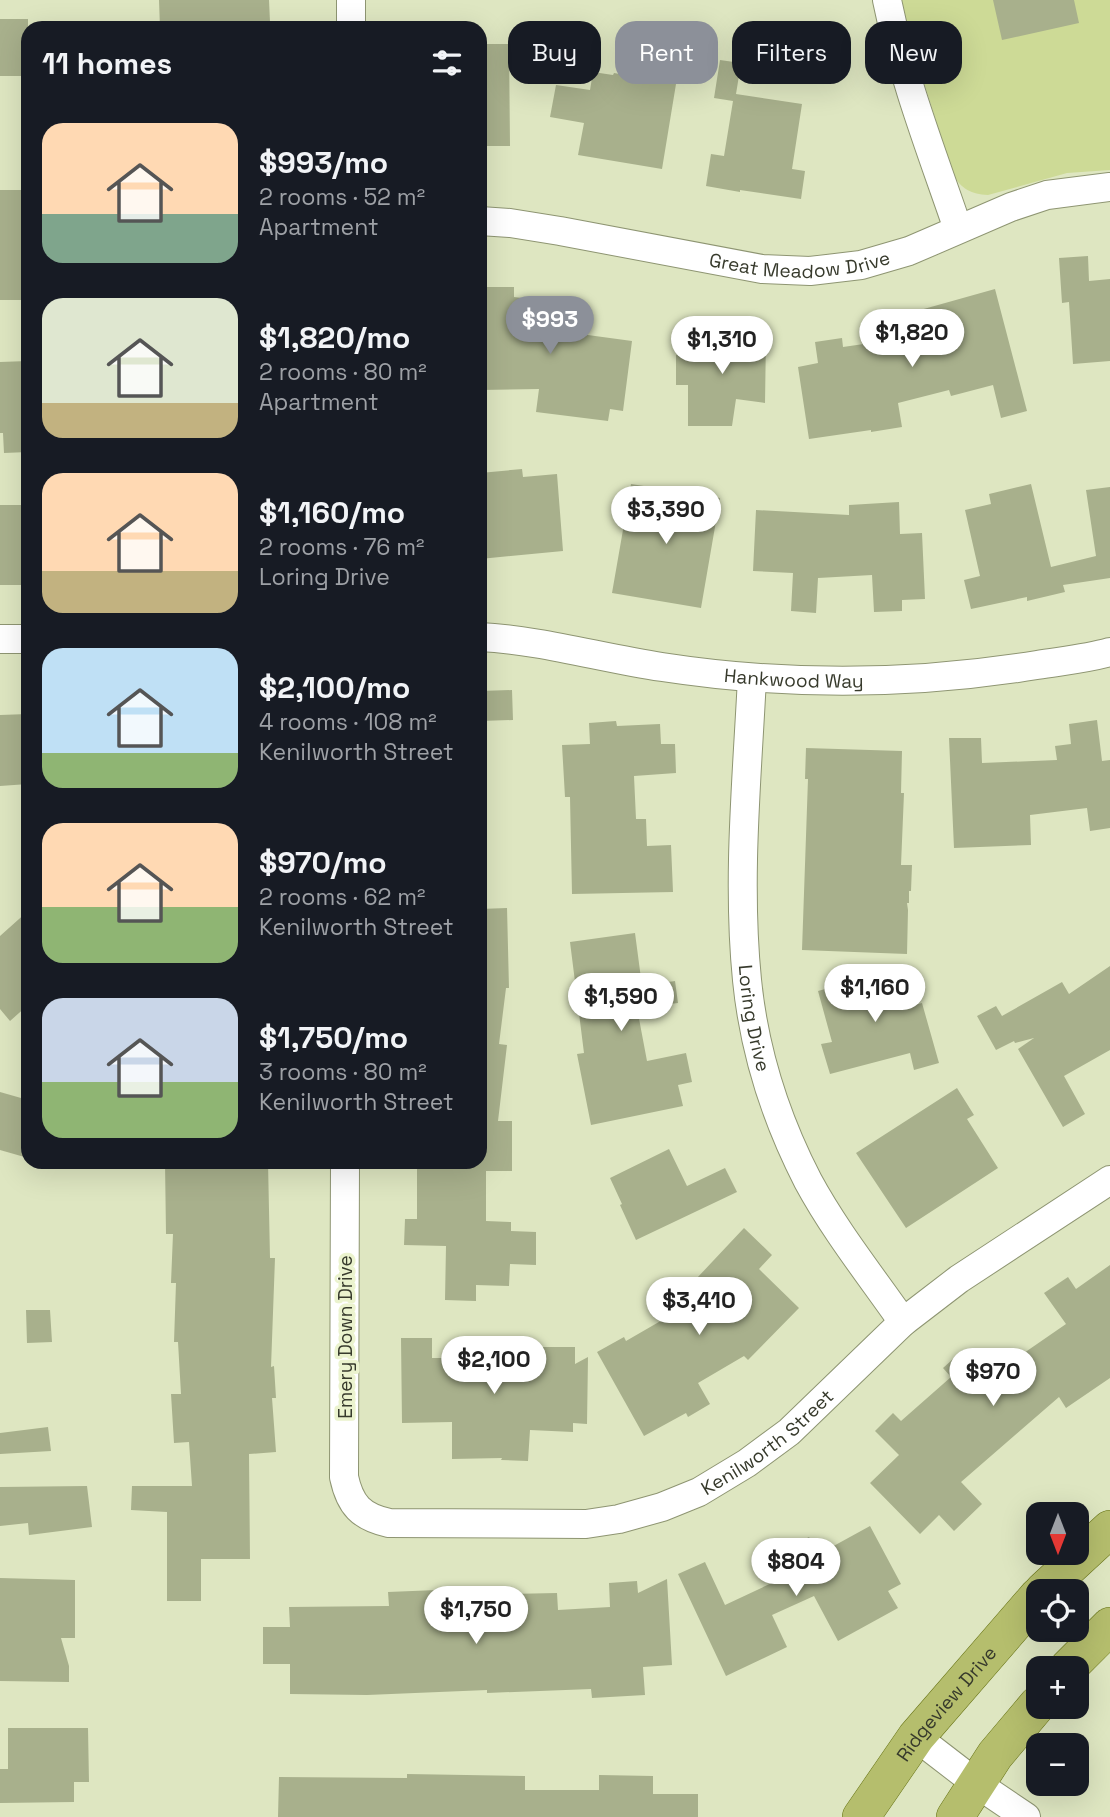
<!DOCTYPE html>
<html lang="en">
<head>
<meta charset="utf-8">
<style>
  :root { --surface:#171b24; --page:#20242c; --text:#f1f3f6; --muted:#9ea1a6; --accent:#8c9099 }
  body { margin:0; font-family:"Space Grotesk",sans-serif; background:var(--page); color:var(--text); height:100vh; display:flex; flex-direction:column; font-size:26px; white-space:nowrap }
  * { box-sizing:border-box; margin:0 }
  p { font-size:23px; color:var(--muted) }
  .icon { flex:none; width:38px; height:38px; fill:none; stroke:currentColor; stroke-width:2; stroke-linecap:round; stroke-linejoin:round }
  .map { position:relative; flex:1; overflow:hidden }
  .side { position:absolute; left:21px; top:21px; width:466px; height:1148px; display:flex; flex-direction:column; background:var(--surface); border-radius:21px; box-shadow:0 7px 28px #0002 }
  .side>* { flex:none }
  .hud { position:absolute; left:508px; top:21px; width:497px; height:63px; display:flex; gap:14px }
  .needle { width:46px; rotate:180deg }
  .tools { position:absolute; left:1026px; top:1502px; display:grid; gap:14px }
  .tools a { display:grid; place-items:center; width:63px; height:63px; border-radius:14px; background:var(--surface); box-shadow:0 7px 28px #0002; font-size:35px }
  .price { position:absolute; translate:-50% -60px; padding:0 16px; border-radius:24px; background:#fff; color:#222; font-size:23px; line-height:46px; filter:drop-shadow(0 2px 4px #0008) }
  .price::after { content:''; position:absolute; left:50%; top:42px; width:21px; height:16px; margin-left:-10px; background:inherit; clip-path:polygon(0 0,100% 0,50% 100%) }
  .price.on { background:var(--accent); color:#fff }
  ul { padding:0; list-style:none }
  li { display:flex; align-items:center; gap:21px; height:175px; padding:0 21px }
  li span { display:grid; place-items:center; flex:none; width:196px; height:140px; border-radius:21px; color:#555 }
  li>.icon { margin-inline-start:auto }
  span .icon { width:84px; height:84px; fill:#fffc; stroke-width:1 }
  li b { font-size:30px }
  h2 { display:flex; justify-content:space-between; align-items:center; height:84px; padding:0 21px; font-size:30px }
  .tag { padding:0 24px; border-radius:21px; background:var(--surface); box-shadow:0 7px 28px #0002; font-size:24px; line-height:63px }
  .tag.on { background:var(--accent); color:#fff }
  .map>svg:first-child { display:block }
</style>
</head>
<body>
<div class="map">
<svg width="1110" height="1817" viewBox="0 0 1110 1817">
  <rect width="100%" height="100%" fill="#dee6c1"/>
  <!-- green -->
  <path fill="#cdda96" d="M 902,0 L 1110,0 L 1110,170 L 1067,173 L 988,195 C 971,194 962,189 953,175 L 905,22 Z"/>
  <!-- building -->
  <path fill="#a8b08c" d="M 159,0 L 269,0 L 270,22 L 240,23 L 240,28 L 160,28 Z
    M 993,0 L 1074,0 L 1079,23 L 1002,40 Z
    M 0,19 L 28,19 L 28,76 L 0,76 Z
    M 480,44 L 509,44 L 510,146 L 480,146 Z
    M 720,60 L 741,63 L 736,94 L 802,104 L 792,169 L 805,171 L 801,199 L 740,190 L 740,192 L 706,186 L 711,154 L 724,156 L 733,101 L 714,98 Z
    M 593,72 L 613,75 L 614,73 L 676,84 L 662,169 L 578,155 L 584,123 L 550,117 L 556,85 L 590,90 Z
    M 0,190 L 28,190 L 28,300 L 0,300 Z
    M 1088,256 L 1089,281 L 1110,279 L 1110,361 L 1073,364 L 1069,302 L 1062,303 L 1059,258 Z
    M 480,287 L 514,287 L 514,297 L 577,305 L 573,333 L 632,341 L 623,411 L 610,409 L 608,421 L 536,412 L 539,389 L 480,390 Z
    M 995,289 L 1027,411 L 1001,418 L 993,385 L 951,396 L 949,390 L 898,403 L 902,427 L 871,432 L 871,430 L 809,439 L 798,367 L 818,363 L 815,342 L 842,338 L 843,347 L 919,336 L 913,312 Z
    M 693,333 L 723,334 L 723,336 L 766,337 L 765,403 L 736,399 L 732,426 L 688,426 L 688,385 L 676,385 L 676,355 L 693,355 Z
    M 28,361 L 28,452 L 4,453 L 3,433 L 0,433 L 0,362 Z
    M 522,469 L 523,477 L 557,474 L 563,551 L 480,559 L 480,473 Z
    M 631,484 L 720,498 L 701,608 L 612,593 Z
    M 1031,484 L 1051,567 L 1096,556 L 1086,490 L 1110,487 L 1110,578 L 1063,585 L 1065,592 L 1027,601 L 1027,597 L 971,609 L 964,580 L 980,576 L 965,510 L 991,504 L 989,494 Z
    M 899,502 L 900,534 L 922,533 L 925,599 L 902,600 L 902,611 L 874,612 L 872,575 L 818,578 L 816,613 L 791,611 L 793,573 L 753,571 L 756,510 L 849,515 L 849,505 Z
    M 0,505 L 28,505 L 28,585 L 0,585 Z
    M 512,690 L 513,720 L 480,721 L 480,691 Z
    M 28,714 L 28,784 L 0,786 L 0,715 Z
    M 1097,720 L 1102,761 L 1110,760 L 1110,828 L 1090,831 L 1087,808 L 1030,815 L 1031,845 L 954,848 L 949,738 L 981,738 L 982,763 L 1057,760 L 1055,746 L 1071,744 L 1069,724 Z
    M 616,721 L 617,726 L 660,724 L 661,744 L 675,744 L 676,773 L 634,776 L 636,819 L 646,819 L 647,846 L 671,845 L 673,892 L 572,894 L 570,797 L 565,797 L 562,745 L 590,744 L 589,723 Z
    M 806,748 L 902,751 L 901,793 L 904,793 L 901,865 L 912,865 L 911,891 L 909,891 L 909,903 L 907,903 L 908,910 L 907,954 L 802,950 L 808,779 L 805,779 Z
    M 507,908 L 509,988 L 506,988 L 499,1044 L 507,1045 L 498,1121 L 512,1121 L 512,1171 L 486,1171 L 486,1221 L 511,1222 L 511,1231 L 536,1232 L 536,1265 L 510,1264 L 509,1286 L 476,1285 L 476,1301 L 445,1300 L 446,1246 L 404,1245 L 405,1219 L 417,1219 L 417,1162 L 480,1162 L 480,909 Z
    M 28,911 L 28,1005 L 10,1021 L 0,1009 L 0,936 Z
    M 635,933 L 642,986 L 675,981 L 678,1003 L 637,1008 L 647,1061 L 686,1053 L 692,1082 L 678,1085 L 683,1106 L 591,1125 L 577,1054 L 584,1053 L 570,942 Z
    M 1110,966 L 1110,1050 L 1064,1076 L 1085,1114 L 1063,1127 L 1018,1049 L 1034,1038 L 1015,1043 L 1014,1041 L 996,1050 L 977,1016 L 996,1006 L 1002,1016 L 1062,982 L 1069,994 Z
    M 901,968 L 911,1006 L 922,1003 L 939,1063 L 914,1070 L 910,1053 L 830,1074 L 821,1044 L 832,1042 L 818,991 Z
    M 957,1088 L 974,1115 L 967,1119 L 998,1168 L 906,1228 L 856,1153 Z
    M 0,1092 L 28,1100 L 28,1158 L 0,1150 Z
    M 669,1149 L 687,1186 L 725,1168 L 737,1192 L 636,1240 L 620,1205 L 622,1204 L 610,1178 Z
    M 165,1162 L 268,1162 L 270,1258 L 275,1258 L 271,1367 L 274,1366 L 276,1398 L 272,1398 L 276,1452 L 249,1454 L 250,1559 L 201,1559 L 201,1601 L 167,1601 L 167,1512 L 131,1510 L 132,1486 L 192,1486 L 189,1442 L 174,1443 L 171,1394 L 181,1394 L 178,1342 L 174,1342 L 176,1283 L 171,1283 L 173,1234 L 166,1234 Z
    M 744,1228 L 772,1255 L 759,1269 L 799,1308 L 748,1360 L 744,1356 L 698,1383 L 710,1404 L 688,1417 L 686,1413 L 644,1436 L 597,1352 L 624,1337 L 626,1341 L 690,1304 L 681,1295 Z
    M 1110,1265 L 1110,1378 L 1066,1408 L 1059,1397 L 961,1482 L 982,1504 L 954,1531 L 939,1515 L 920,1534 L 870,1483 L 899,1455 L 875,1431 L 893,1413 L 901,1421 L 951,1377 L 943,1368 L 963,1350 L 984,1374 L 996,1363 L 1001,1369 L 1066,1324 L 1044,1293 L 1068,1277 L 1076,1289 Z
    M 26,1310 L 50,1310 L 52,1342 L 27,1343 Z
    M 401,1338 L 432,1338 L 432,1358 L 504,1358 L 505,1347 L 575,1347 L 575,1364 L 588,1357 L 587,1424 L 573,1423 L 573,1432 L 530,1430 L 528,1461 L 501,1460 L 502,1458 L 452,1459 L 452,1422 L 402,1423 Z
    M 48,1427 L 51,1451 L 0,1454 L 0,1433 Z
    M 87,1486 L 92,1527 L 29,1535 L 28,1523 L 0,1526 L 0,1487 Z
    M 870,1526 L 901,1584 L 888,1591 L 898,1608 L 838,1641 L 814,1596 L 772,1615 L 787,1647 L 726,1676 L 678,1574 L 705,1562 L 725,1605 L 791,1574 L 779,1553 L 809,1537 L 819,1554 Z
    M 0,1578 L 75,1580 L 75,1638 L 61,1638 L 69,1666 L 69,1682 L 0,1681 Z
    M 667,1579 L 672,1665 L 643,1667 L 645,1695 L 592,1698 L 591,1689 L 487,1693 L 487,1690 L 367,1695 L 290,1694 L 290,1664 L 263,1664 L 263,1627 L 290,1627 L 289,1607 L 389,1606 L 388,1592 L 437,1590 L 438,1619 L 485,1617 L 485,1615 L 509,1615 L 509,1594 L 557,1593 L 558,1610 L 610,1607 L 609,1583 L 637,1581 L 638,1593 Z
    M 8,1728 L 88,1728 L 89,1782 L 74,1782 L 74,1802 L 0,1803 L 0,1769 L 8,1769 Z
    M 407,1774 L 525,1776 L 525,1790 L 599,1790 L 599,1775 L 653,1776 L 653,1794 L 698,1794 L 698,1817 L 278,1817 L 279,1777 L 407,1778 Z"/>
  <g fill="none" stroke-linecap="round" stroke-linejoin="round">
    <!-- minor casing -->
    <g stroke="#8e9572" stroke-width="30">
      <g id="minor">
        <path d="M 351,0 L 351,28"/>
        <path d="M 887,0 C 903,79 932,153 958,229"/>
        <path id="s1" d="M 480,221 L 510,223 L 560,231 L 762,269 L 810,271 L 861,265 L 909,251 L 1011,207 L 1047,195 L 1110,187"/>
        <path id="s2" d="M 480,637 C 541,640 601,658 662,667 C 786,686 914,685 1037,665 C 1061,661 1086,659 1110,652"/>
        <path d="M 0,639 L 28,639"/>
        <path id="s3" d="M 752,678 C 747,778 737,880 747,980 C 754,1050 776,1119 808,1181 C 835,1231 871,1276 903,1322"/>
        <path id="s4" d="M 345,1162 L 344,1477 C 350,1505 361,1517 389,1523 L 586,1524 L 619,1519 L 662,1507 L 699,1492 L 747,1463 L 789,1432 L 903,1322 L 959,1279 L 1110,1180"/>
        <path d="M 916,1737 L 977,1784 L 1026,1817"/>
      </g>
    </g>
    <!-- major casing -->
    <g stroke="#687417" stroke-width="38">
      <g id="major">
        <path d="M 1043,1591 L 1110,1529"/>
        <path d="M 1068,1668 L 1110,1626"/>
        <path id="s5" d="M 861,1817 L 916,1737 L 1038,1596"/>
        <path d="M 955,1817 L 995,1755 L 1038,1704"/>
      </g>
    </g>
    <!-- minor -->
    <use href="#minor" stroke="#fff" stroke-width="28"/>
    <!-- major -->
    <use href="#major" stroke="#b5be6d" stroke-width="37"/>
  </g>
  <g text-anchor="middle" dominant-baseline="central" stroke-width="7" stroke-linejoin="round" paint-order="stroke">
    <!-- street labels -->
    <g font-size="19" fill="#373a2c" stroke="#ebf3ce">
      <text stroke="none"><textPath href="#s1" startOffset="324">Great Meadow Drive</textPath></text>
      <text stroke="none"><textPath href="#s2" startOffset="317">Hankwood Way</textPath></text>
      <text stroke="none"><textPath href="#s3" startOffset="341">Loring Drive</textPath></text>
      <text transform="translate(345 1337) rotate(-90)">Emery Down Drive</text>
      <text stroke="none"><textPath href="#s4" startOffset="784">Kenilworth Street</textPath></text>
      <text stroke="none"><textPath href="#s5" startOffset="142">Ridgeview Drive</textPath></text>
    </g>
  </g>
</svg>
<div class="tools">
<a><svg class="needle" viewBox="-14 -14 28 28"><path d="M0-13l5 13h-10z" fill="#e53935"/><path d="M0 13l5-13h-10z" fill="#9ea1a6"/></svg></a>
<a><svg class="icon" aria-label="locate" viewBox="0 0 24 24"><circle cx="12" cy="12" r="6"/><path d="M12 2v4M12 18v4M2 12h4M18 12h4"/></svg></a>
<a>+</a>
<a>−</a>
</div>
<b class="price on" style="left:550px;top:356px">$993</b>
<b class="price" style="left:912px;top:369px">$1,820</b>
<b class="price" style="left:722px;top:376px">$1,310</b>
<b class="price" style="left:666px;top:546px">$3,390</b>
<b class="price" style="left:875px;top:1024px">$1,160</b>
<b class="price" style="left:621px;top:1033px">$1,590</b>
<b class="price" style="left:699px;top:1337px">$3,410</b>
<b class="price" style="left:494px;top:1396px">$2,100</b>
<b class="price" style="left:993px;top:1408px">$970</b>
<b class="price" style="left:796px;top:1598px">$804</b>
<b class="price" style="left:476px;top:1646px">$1,750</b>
<div class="hud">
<a class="tag">Buy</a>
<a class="tag on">Rent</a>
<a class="tag">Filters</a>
<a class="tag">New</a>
</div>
<section class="side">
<h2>11 homes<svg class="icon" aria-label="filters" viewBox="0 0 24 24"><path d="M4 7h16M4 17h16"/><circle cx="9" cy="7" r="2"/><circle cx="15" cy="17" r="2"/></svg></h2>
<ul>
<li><span style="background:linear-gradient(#ffd9b3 65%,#7fa58c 0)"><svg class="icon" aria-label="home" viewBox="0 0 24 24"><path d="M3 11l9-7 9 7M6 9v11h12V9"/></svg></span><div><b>$993/mo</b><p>2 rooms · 52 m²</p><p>Apartment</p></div></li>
<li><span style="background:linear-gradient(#dfe7d0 75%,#c2b280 0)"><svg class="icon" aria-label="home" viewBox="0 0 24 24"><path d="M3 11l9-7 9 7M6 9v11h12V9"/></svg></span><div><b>$1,820/mo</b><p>2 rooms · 80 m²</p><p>Apartment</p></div></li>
<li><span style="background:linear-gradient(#ffd9b3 70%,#c2b280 0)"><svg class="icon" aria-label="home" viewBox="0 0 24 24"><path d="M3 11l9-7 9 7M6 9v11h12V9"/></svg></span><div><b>$1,160/mo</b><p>2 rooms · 76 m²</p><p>Loring Drive</p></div></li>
<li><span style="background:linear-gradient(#bfe0f5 75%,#8fb573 0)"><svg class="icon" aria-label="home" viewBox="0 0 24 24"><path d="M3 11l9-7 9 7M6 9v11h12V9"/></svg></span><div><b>$2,100/mo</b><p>4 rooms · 108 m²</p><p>Kenilworth Street</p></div></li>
<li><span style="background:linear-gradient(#ffd9b3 60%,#8fb573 0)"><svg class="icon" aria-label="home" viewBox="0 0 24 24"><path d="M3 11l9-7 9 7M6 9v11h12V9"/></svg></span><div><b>$970/mo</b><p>2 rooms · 62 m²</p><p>Kenilworth Street</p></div></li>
<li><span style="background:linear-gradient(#c9d6e8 60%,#8fb573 0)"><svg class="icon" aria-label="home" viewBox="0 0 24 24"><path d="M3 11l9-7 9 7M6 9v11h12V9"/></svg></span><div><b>$1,750/mo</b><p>3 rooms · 80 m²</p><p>Kenilworth Street</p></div></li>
</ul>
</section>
</div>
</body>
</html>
